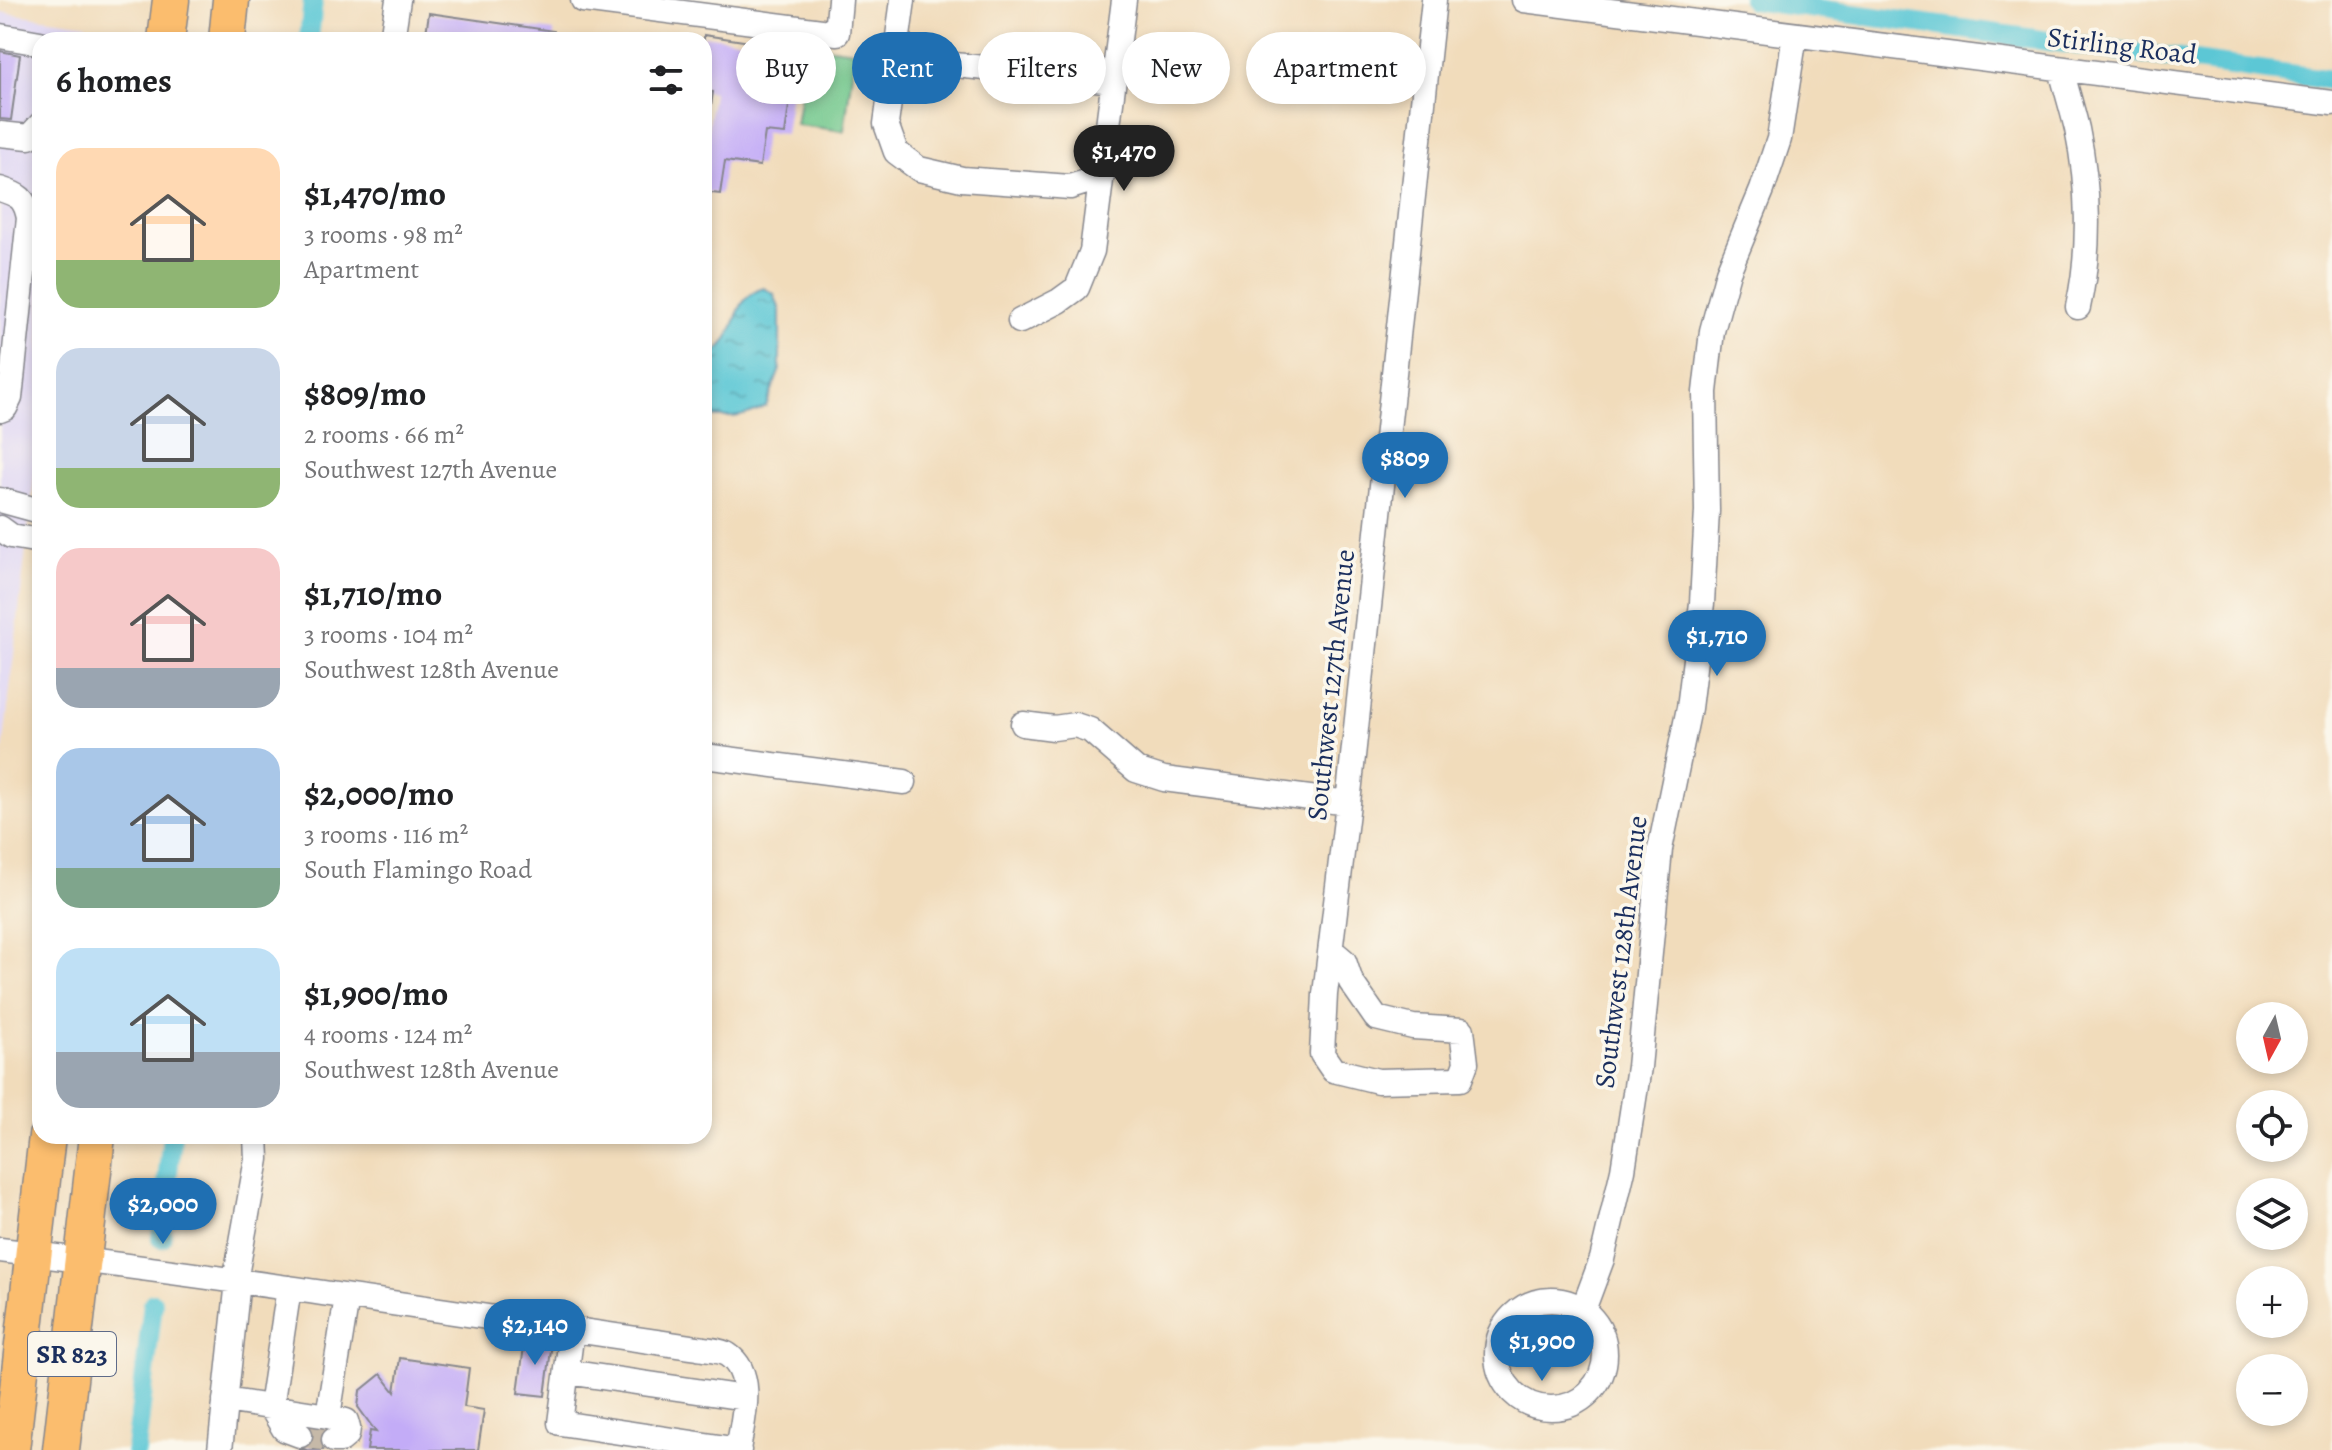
<!DOCTYPE html>
<html lang="en">
<head>
<meta charset="utf-8">
<style>
  :root { --surface:#fff; --page:#f6f6f6; --text:#202124; --muted:#757577; --accent:#1f6fb2 }
  body { margin:0; font-family:Alegreya,serif; background:var(--page); color:var(--text); height:100vh; display:flex; flex-direction:column; font-size:30px; white-space:nowrap }
  * { box-sizing:border-box; margin:0 }
  p { font-size:26px; color:var(--muted) }
  .icon { flex:none; width:44px; height:44px; fill:none; stroke:currentColor; stroke-width:2; stroke-linecap:round; stroke-linejoin:round }
  .map { position:relative; flex:1; overflow:hidden }
  .details { position:absolute; left:32px; top:32px; width:680px; height:1112px; display:flex; flex-direction:column; background:var(--surface); border-radius:24px; box-shadow:0 4px 12px #0003 }
  .details>* { flex:none }
  .banner { position:absolute; left:736px; top:32px; width:760px; height:72px; display:flex; gap:16px }
  .needle { width:52px; rotate:188deg }
  .tools { position:absolute; left:2236px; top:1002px; display:grid; gap:16px }
  .tools a { display:grid; place-items:center; width:72px; height:72px; border-radius:50%; background:var(--surface); box-shadow:0 4px 12px #0003; font-size:40px }
  .price { position:absolute; translate:-50% -68px; padding:0 18px; border-radius:28px; background:var(--accent); color:#fff; font-size:26px; line-height:52px; filter:drop-shadow(0 2px 4px #0008) }
  .price::after { content:''; position:absolute; left:50%; top:48px; width:24px; height:18px; margin-left:-12px; background:inherit; clip-path:polygon(0 0,100% 0,50% 100%) }
  .price.selected { background:#222; color:#fff }
  ul { padding:0; list-style:none }
  li { display:flex; align-items:center; gap:24px; height:200px; padding:0 24px }
  li span { display:grid; place-items:center; flex:none; width:224px; height:160px; border-radius:24px; color:#555 }
  li>.icon { margin-inline-start:auto }
  span .icon { width:96px; height:96px; fill:#fffc; stroke-width:1 }
  li b { font-size:34px }
  h2 { display:flex; justify-content:space-between; align-items:center; height:96px; padding:0 24px; font-size:34px }
  .chip { padding:0 28px; border-radius:36px; background:var(--surface); box-shadow:0 4px 12px #0003; font-size:28px; line-height:72px }
  .chip.selected { background:var(--accent); color:#fff }
  .map>svg:first-child { display:block }
</style>
</head>
<body>
<div class="map">
<svg width="2332" height="1450" viewBox="0 0 2332 1450">
  <defs>
    <pattern id="water-ripples" width="26" height="14" patternUnits="userSpaceOnUse" patternTransform="scale(2)"><rect width="26" height="14" fill="#5cc7d5"/><path d="M2 4q2-2 4 0t4 0M15 11q2-2 4 0t4 0" fill="none" stroke="#4ba2b0"/></pattern>
  </defs>
  <rect width="100%" height="100%" fill="#fbf7ec"/>
  <filter id="ink" filterUnits="userSpaceOnUse"><feTurbulence type="fractalNoise" baseFrequency=".0125" numOctaves="2"/><feDisplacementMap in="SourceGraphic" scale="16" xChannelSelector="R" yChannelSelector="G"/><feConvolveMatrix kernelMatrix="1 2 1 2 8 2 1 2 1" color-interpolation-filters="sRGB"/></filter>
  <filter id="wash" filterUnits="userSpaceOnUse"><feTurbulence type="fractalNoise" baseFrequency=".006" numOctaves="4" result="noise"/><feDisplacementMap in="SourceGraphic" scale="32" xChannelSelector="R" yChannelSelector="G"/><feGaussianBlur stdDeviation="1.8" result="paint"/><feColorMatrix in="noise" values="0 0 0 0 0 0 0 0 0 0 0 0 0 0 0 0 0 1.4 0 .05"/><feComposite in="paint" operator="in"/></filter>
  <g filter="url(#wash)">
    <rect width="100%" height="100%" fill="#f1dcbb"/>
    <!-- built -->
    <path fill="#ded5f5" d="M 0,12 L 86,24 L 84,40 L 40,40 L 40,426 L 0,776 Z"/>
    <!-- garden -->
    <path fill="#71c78c" stroke="#467b75" stroke-width="2" d="M 808,45 L 855,51 L 844,131 L 796,125 Z"/>
    <!-- water -->
    <path fill="url(#water-ripples)" stroke="#3c7b9a" stroke-width="2" d="M 764,288 L 774,294 L 780,311 L 780,369 L 766,406 C 743,419 729,418 704,416 L 704,356 C 744,346 725,299 764,288 Z"/>
    <g fill="none" stroke-linecap="round" stroke-linejoin="round">
      <!-- canal -->
      <path stroke="#5cc7d5" stroke-width="20" d="M 1752,0 L 2332,80
        M 309,40 L 313,0
        M 161,1238 L 172,1136
        M 136,1450 L 153,1303"/>
    </g>
    <g id="blocks">
      <!-- building -->
      <path fill="#c3acf7" d="M 429,13 L 554,31 L 554,40 L 425,40 Z
        M 704,35 L 777,46 L 771,90 L 791,92 L 785,134 L 765,132 L 760,166 L 725,161 L 720,194 L 704,192 L 704,158 L 713,92 L 704,91 Z
        M 0,51 L 20,55 L 11,120 L 0,119 Z
        M 525,1338 L 552,1342 L 545,1396 L 518,1393 Z
        M 400,1358 L 469,1368 L 464,1407 L 484,1410 L 478,1450 L 367,1450 L 370,1431 L 376,1432 L 358,1407 L 360,1391 L 381,1374 L 395,1392 Z
        M 313,1429 L 323,1430 L 319,1441 L 323,1450 L 298,1450 L 310,1446 L 314,1440 Z"/>
    </g>
  </g>
  <g filter="url(#ink)">
    <use href="#blocks" fill-opacity="0" stroke="#86868c" stroke-width="2"/>
    <g fill="none" stroke-linecap="round" stroke-linejoin="round">
      <!-- minor-tunnel -->
      <path stroke="#c6b9a8" stroke-width="24" stroke-dasharray="24 12" stroke-linecap="butt" d="M 300,1435 L 334,1440"/>
      <!-- minor casing -->
      <g stroke="#86868c" stroke-width="27">
        <path id="minor" d="M 583,0 L 837,33 L 840,0
          M 903,0 L 886,124 L 896,152 L 919,169 L 962,179 L 1070,187 L 1102,177
          M 1524,0 L 2332,103
          M 0,36 L 40,43
          M 392,40 L 398,0
          M 895,59 L 1114,81
          M 2061,69 C 2066,89 2072,108 2077,129 C 2089,186 2091,250 2078,307
          M 0,134 L 29,137 L 40,125
          M 0,189 C 19,195 25,198 29,218 L 10,398 L 5,408 L 0,410
          M 1020,321 L 1059,301 L 1077,288 L 1092,251 L 1124,0
          M 0,500 L 40,511
          M 0,528 L 11,536 L 40,541
          M 1023,724 L 1054,728 L 1075,725 L 1090,730 L 1136,770 L 1164,779 L 1348,803
          M 704,756 L 904,782
          M 1331,950 L 1344,961 L 1351,982 L 1376,1018 L 1413,1027 L 1462,1030 L 1466,1063 L 1460,1079 L 1378,1081 L 1333,1070 L 1322,1054 L 1325,994 L 1348,803 L 1434,0
          M 0,1250 C 233,1278 465,1314 698,1348 C 707,1350 721,1350 728,1355 C 757,1375 742,1422 738,1450
          M 235,1281 L 257,1159 L 256,1136
          M 289,1288 L 271,1407 L 284,1429 L 300,1435
          M1497 1354a54 54 0 1 1 108 0a54 54 0 1 1-108 0Z
          M 1583,1310 L 1602,1259 L 1623,1170 L 1639,1067 L 1660,849 L 1689,708 L 1702,603 L 1707,511 L 1705,392 L 1712,331 L 1728,272 L 1762,190 L 1779,139 L 1795,35
          M 572,1330 L 560,1423 L 739,1450
          M 567,1372 L 745,1398
          M 225,1400 L 328,1416 L 347,1297
          M 328,1416 L 346,1421 L 348,1428 L 347,1435 L 341,1440 L 334,1440
          M 220,1450 L 238,1281"/>
      </g>
      <!-- highway casing -->
      <g stroke="#86868c" stroke-width="39">
        <path id="highway" d="M 166,40 L 171,0
          M 227,40 L 231,0
          M 11,1450 L 47,1136
          M 61,1450 L 97,1136"/>
      </g>
      <!-- minor -->
      <use href="#minor" stroke="#fff" stroke-width="24"/>
      <!-- highway -->
      <use href="#highway" stroke="#fbbd6e" stroke-width="36"/>
    </g>
  </g>
  <g text-anchor="middle" dominant-baseline="central" stroke-width="7" stroke-linejoin="round" paint-order="stroke">
    <!-- shield labels -->
    <rect fill="#fbf7ec" stroke="#5e6b89" stroke-width="2" x="28" y="1332" width="88" height="44" rx="6"/>
    <g font-size="26" font-weight="bold" fill="#1b2f5e">
      <text x="72" y="1354">SR 823</text>
    </g>
    <!-- street labels -->
    <g font-size="28" fill="#1b2f5e" stroke="#fbf7ec">
      <text transform="translate(2122 46) rotate(7)">Stirling Road</text>
      <text transform="translate(1331 685) rotate(-84)">Southwest 127th Avenue</text>
      <text transform="translate(1621 952) rotate(-83)">Southwest 128th Avenue</text>
    </g>
  </g>
</svg>
<div class="tools">
<a><svg class="needle" viewBox="-14 -14 28 28"><path d="M0-13l5 13h-10z" fill="#e53935"/><path d="M0 13l5-13h-10z" fill="#757577"/></svg></a>
<a><svg class="icon" aria-label="locate" viewBox="0 0 24 24"><circle cx="12" cy="12" r="6"/><path d="M12 2v4M12 18v4M2 12h4M18 12h4"/></svg></a>
<a><svg class="icon" aria-label="layers" viewBox="0 0 24 24"><path d="M12 4l9 5-9 5-9-5zM3 14l9 5 9-5"/></svg></a>
<a>+</a>
<a>−</a>
</div>
<b class="price selected" style="left:1124px;top:193px">$1,470</b>
<b class="price" style="left:1405px;top:500px">$809</b>
<b class="price" style="left:1717px;top:678px">$1,710</b>
<b class="price" style="left:163px;top:1246px">$2,000</b>
<b class="price" style="left:535px;top:1367px">$2,140</b>
<b class="price" style="left:1542px;top:1383px">$1,900</b>
<div class="banner">
<a class="chip">Buy</a>
<a class="chip selected">Rent</a>
<a class="chip">Filters</a>
<a class="chip">New</a>
<a class="chip">Apartment</a>
</div>
<section class="details">
<h2>6 homes<svg class="icon" aria-label="filters" viewBox="0 0 24 24"><path d="M4 7h16M4 17h16"/><circle cx="9" cy="7" r="2"/><circle cx="15" cy="17" r="2"/></svg></h2>
<ul>
<li><span style="background:linear-gradient(#ffd9b3 70%,#8fb573 0)"><svg class="icon" aria-label="home" viewBox="0 0 24 24"><path d="M3 11l9-7 9 7M6 9v11h12V9"/></svg></span><div><b>$1,470/mo</b><p>3 rooms · 98 m²</p><p>Apartment</p></div></li>
<li><span style="background:linear-gradient(#c9d6e8 75%,#8fb573 0)"><svg class="icon" aria-label="home" viewBox="0 0 24 24"><path d="M3 11l9-7 9 7M6 9v11h12V9"/></svg></span><div><b>$809/mo</b><p>2 rooms · 66 m²</p><p>Southwest 127th Avenue</p></div></li>
<li><span style="background:linear-gradient(#f6c9c9 75%,#9aa5b1 0)"><svg class="icon" aria-label="home" viewBox="0 0 24 24"><path d="M3 11l9-7 9 7M6 9v11h12V9"/></svg></span><div><b>$1,710/mo</b><p>3 rooms · 104 m²</p><p>Southwest 128th Avenue</p></div></li>
<li><span style="background:linear-gradient(#a9c7e8 75%,#7fa58c 0)"><svg class="icon" aria-label="home" viewBox="0 0 24 24"><path d="M3 11l9-7 9 7M6 9v11h12V9"/></svg></span><div><b>$2,000/mo</b><p>3 rooms · 116 m²</p><p>South Flamingo Road</p></div></li>
<li><span style="background:linear-gradient(#bfe0f5 65%,#9aa5b1 0)"><svg class="icon" aria-label="home" viewBox="0 0 24 24"><path d="M3 11l9-7 9 7M6 9v11h12V9"/></svg></span><div><b>$1,900/mo</b><p>4 rooms · 124 m²</p><p>Southwest 128th Avenue</p></div></li>
</ul>
</section>
</div>
</body>
</html>
